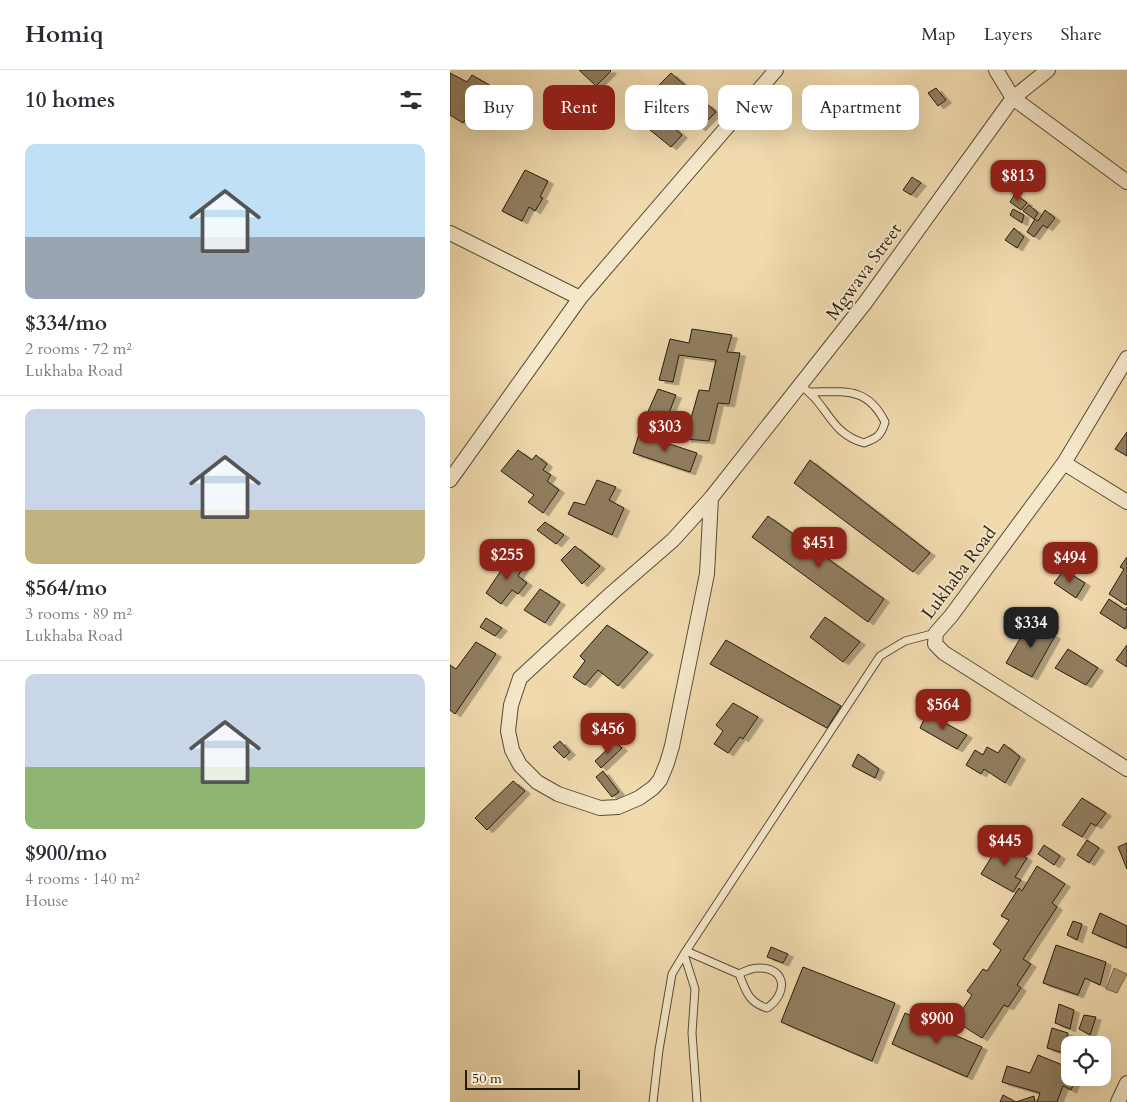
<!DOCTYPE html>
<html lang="en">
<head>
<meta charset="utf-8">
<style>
  :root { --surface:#fff; --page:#f7f7f7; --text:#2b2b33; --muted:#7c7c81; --line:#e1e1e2; --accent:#8f2418 }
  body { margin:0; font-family:Cardo,serif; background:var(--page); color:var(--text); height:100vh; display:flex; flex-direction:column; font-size:19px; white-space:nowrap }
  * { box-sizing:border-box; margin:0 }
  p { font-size:16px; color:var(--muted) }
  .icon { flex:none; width:28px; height:28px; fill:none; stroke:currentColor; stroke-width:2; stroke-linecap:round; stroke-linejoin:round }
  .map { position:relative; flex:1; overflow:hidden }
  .panel { display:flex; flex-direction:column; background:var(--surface); width:450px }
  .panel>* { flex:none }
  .banner { position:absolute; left:15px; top:15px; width:475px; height:45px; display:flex; gap:10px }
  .tools { position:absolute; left:611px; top:966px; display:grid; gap:10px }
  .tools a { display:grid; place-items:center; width:50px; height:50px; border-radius:10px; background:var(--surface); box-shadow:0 5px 20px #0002; font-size:25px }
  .scale { position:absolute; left:15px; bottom:12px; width:115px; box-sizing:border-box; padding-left:5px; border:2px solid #271b0d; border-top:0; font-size:14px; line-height:18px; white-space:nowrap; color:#271b0d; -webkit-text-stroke:4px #f5e7ca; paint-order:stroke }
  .price { position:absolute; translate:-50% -42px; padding:0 11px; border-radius:10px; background:var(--accent); color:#fff; font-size:16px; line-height:32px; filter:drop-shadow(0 1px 2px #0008) }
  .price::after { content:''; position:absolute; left:50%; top:30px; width:15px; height:11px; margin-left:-8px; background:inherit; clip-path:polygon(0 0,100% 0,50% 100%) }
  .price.active { background:#222; color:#fff }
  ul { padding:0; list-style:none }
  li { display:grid; align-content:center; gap:10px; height:265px; padding:0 25px }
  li+li { border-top:1px solid var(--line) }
  li span { display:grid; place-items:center; height:155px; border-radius:10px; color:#555 }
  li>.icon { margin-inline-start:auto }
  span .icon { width:90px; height:90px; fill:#fffc; stroke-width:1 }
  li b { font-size:21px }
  h2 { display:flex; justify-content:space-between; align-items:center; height:60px; padding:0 25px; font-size:21px }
  .chip { padding:0 18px; border-radius:10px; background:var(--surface); box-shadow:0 5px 20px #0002; font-size:18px; line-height:45px }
  .chip.active { background:var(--accent); color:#fff }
  header { display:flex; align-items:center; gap:30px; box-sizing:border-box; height:70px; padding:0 25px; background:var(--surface); border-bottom:1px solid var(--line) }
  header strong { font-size:24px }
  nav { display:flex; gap:28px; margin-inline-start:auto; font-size:18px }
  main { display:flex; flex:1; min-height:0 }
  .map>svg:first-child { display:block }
</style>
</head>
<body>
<header>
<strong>Homiq</strong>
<nav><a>Map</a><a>Layers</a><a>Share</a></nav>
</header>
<main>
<section class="panel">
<h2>10 homes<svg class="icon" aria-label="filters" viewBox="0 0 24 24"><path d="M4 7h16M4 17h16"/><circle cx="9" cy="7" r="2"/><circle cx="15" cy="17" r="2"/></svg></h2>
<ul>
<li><span style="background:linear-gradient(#bfe0f5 60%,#9aa5b1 0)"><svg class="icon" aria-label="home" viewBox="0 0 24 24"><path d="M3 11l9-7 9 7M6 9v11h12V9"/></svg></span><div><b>$334/mo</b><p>2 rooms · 72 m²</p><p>Lukhaba Road</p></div></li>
<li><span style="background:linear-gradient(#c9d6e8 65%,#c2b280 0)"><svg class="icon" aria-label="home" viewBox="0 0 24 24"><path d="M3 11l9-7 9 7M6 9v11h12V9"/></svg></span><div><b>$564/mo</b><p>3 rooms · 89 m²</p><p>Lukhaba Road</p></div></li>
<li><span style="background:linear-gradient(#c9d6e8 60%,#8fb573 0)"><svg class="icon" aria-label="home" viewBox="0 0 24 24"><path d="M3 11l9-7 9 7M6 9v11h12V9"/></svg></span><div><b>$900/mo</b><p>4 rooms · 140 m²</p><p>House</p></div></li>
</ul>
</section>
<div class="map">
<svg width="677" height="1032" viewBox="0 0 677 1032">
  <defs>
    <filter id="shadow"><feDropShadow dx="5.5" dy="3" stdDeviation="0" flood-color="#0004"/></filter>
  </defs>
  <rect width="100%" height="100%" fill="#f0daae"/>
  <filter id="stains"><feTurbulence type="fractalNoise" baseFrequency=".004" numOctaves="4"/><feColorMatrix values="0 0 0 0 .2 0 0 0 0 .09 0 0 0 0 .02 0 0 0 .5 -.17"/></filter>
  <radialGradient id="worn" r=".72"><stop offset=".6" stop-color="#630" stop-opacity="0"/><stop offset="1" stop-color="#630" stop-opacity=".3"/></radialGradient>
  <!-- water -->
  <path fill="#ac9977" stroke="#77674d" d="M 664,898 L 677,904 L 667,923 L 656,919 Z"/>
  <!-- building -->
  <path fill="#907e61" stroke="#271b0d" filter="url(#shadow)" d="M 129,0 L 160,0 L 161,1 L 146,16 Z
    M 0,3 L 17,12 L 22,5 L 41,16 L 29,35 L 26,33 L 13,53 L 0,45 Z
    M 221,3 L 253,31 L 240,44 L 208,16 Z
    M 486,18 L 496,30 L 488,36 L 478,23 Z
    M 218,27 L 235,43 L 228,50 L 221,44 L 215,50 L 232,65 L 221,77 L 200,60 L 202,57 L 192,49 L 202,38 L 205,41 Z
    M 256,33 L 266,42 L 250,58 L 240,49 Z
    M 75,100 L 98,111 L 90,127 L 93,128 L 85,141 L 79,137 L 72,151 L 52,141 Z
    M 462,107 L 471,113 L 461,125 L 453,120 Z
    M 565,124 L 577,133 L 571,140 L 560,132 Z
    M 579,135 L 588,143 L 584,149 L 573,141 Z
    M 563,139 L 574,145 L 572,153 L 560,145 Z
    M 595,140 L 605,148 L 597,158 L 593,155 L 584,167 L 577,162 L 585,149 L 588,151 Z
    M 564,158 L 574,167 L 567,178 L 555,170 Z
    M 242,259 L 282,265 L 277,282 L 290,283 L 279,334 L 268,333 L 259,371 L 235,369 L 249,320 L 259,321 L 266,290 L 229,285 L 223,312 L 209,310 L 220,269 L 239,273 Z
    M 208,319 L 226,325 L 215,353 L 196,346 Z
    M 677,362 L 677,386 L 665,379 Z
    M 189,364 L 247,383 L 240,402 L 183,383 Z
    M 68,380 L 82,390 L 86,385 L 97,394 L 93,400 L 101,405 L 97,411 L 109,420 L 93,443 L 78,432 L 84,425 L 51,401 Z
    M 360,390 L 480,483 L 463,502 L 344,413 Z
    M 147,410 L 166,417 L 159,430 L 174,438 L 162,465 L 118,444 L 124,432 L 135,435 Z
    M 318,446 L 434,529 L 418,552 L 302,467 Z
    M 95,452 L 114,465 L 106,474 L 87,460 Z
    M 125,476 L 150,496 L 132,514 L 111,490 Z
    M 60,487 L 74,496 L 68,506 L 77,513 L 68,524 L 62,520 L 51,534 L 36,523 Z
    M 677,487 L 677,533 L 676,535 L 659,524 L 674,499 L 670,497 Z
    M 614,500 L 635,513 L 626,528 L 604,513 Z
    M 90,519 L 110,532 L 95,553 L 74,540 Z
    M 659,529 L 675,540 L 677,537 L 677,555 L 675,559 L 650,543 Z
    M 375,547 L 410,572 L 393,592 L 360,567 Z
    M 36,548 L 52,558 L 45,566 L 30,557 Z
    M 580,551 L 605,566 L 582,607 L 556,593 Z
    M 157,555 L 198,582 L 168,616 L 148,600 L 135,615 L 123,607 L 135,591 L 130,586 Z
    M 276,570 L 391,636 L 377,658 L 260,594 Z
    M 26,572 L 46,584 L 5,644 L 0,640 L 0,595 L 6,599 Z
    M 677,575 L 677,597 L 666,590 Z
    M 618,579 L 648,598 L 636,615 L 605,598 Z
    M 283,633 L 308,647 L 293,669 L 290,667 L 278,683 L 264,674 L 273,661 L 266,655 Z
    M 477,643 L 517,665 L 507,679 L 470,658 Z
    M 110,671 L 120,682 L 114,688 L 103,677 Z
    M 165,672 L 172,678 L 151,698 L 145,691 Z
    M 554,674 L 570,687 L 555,713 L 534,699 L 531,704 L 516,695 L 525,680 L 533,685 L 537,677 L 548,683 Z
    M 408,684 L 429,699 L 425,708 L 402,696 Z
    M 153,701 L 169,722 L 162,727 L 146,707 Z
    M 63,711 L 75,721 L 37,760 L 25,748 Z
    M 632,728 L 656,743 L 646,756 L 641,753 L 632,767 L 612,755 Z
    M 637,770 L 649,778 L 639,793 L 627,785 Z
    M 550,773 L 577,788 L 565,807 L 571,810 L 563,822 L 531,804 Z
    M 677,773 L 677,799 L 668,777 Z
    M 594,775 L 610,786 L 604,795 L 588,784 Z
    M 587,796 L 615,814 L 602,833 L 607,837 L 573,889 L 581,894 L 567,915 L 571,918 L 558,937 L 554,935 L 532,968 L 505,951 L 522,925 L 517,921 L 533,899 L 537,901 L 551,880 L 543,874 L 559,850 L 551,846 L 569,818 L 572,821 Z
    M 650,843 L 677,856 L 677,878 L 642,863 Z
    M 623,851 L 632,854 L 627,870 L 617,865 Z
    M 606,875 L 656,892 L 650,915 L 635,908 L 628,925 L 593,913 Z
    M 321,877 L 338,884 L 333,893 L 317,887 Z
    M 353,897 L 445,933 L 422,991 L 331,952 Z
    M 609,934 L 624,940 L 620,959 L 605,953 Z
    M 455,943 L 532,977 L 517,1007 L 442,974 Z
    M 634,945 L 646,947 L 640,965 L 629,959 Z
    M 602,958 L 618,963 L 613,983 L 597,978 Z
    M 588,985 L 620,998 L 620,1008 L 626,1008 L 621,1020 L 613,1016 L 607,1032 L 587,1032 L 590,1023 L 552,1012 L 557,996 L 580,1003 Z
    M 553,1025 L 566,1032 L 550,1032 Z
    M 584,1026 L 585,1032 L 566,1032 Z"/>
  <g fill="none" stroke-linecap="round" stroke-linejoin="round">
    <!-- service casing -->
    <g stroke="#594b35" stroke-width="9">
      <path id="service" d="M 351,316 C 378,334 379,363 414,373 C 427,368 431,366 435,352 C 417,316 394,322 360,322
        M 236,881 L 289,904 C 296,921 298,932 317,938 C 339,923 336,897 308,898 C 302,898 295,901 289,904
        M 234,884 L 245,919 L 242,963 L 247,1032
        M 203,1032 L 209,980 L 222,904 L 234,884 L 430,586 L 455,571 L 486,563"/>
    </g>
    <!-- minor casing -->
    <g stroke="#594b35" stroke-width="16">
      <path id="minor" d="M 546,0 L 563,28 L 677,112
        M 0,163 L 130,228
        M 677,288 L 614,393 L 501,546 L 486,563 L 485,574 L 494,583 L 677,699
        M 614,393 L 677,432
        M 0,410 L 130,228 L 326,0
        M 261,428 L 257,504 L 222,676 L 217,693 L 210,710 L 203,718 L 189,728 L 168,737 L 150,738 L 108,724 L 87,712 L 70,695 L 62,680 L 58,661 L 61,635 L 70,608 L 162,523 L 223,470 L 261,428 L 415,233 L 563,28 L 598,0
        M 668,1032 L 677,1013"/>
    </g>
    <!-- service -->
    <use href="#service" stroke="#f5e7ca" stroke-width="7"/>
    <!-- minor -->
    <use href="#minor" stroke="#f5e7ca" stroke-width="14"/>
  </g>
  <g text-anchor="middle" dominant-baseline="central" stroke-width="4" stroke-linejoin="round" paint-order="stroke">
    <!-- street labels -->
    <g font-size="18" fill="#271b0d" stroke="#f5e7ca">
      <text transform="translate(414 202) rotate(-54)">Mgwava Street</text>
      <text transform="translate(509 503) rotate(-53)">Lukhaba Road</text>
    </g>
  </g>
  <rect width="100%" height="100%" filter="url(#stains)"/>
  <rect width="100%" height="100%" fill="url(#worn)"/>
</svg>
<div class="tools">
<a><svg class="icon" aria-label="locate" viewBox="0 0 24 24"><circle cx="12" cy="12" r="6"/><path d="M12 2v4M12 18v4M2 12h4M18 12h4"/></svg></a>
</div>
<div class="scale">50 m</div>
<b class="price" style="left:568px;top:132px">$813</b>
<b class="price" style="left:215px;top:383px">$303</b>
<b class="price" style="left:369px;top:499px">$451</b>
<b class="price" style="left:57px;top:511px">$255</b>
<b class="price" style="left:620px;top:514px">$494</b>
<b class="price active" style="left:581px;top:579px">$334</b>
<b class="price" style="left:493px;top:661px">$564</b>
<b class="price" style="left:158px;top:685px">$456</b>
<b class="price" style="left:555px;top:797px">$445</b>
<b class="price" style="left:487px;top:975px">$900</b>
<div class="banner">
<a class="chip">Buy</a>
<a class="chip active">Rent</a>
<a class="chip">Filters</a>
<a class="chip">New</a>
<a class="chip">Apartment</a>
</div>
</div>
</main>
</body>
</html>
